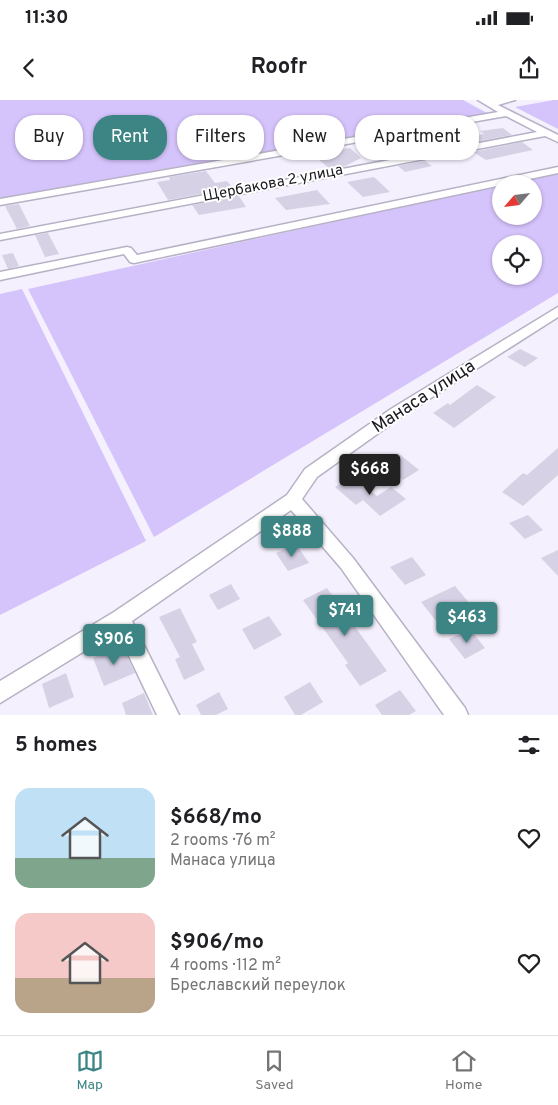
<!DOCTYPE html>
<html lang="en">
<head>
<meta charset="utf-8">
<style>
  :root { --surface:#fff; --page:#f2f2f2; --text:#202124; --muted:#757577; --line:#e0e0e0; --accent:#3d8584 }
  body { margin:0; font-family:Overpass,sans-serif; background:var(--page); color:var(--text); height:100vh; display:flex; flex-direction:column; font-size:19px; white-space:nowrap }
  * { box-sizing:border-box; margin:0 }
  p { font-size:16px; color:var(--muted) }
  .icon { flex:none; width:28px; height:28px; fill:none; stroke:currentColor; stroke-width:2; stroke-linecap:round; stroke-linejoin:round }
  .map { position:relative; height:615px; overflow:hidden }
  .panel { display:flex; flex-direction:column; background:var(--surface); flex:1 }
  .panel>* { flex:none }
  .guide { position:absolute; left:15px; top:15px; width:529px; height:45px; display:flex; gap:10px }
  .needle { width:32px; rotate:242deg }
  .controls { position:absolute; left:492px; top:75px; display:grid; gap:10px }
  .controls a { display:grid; place-items:center; width:50px; height:50px; border-radius:50%; background:var(--surface); box-shadow:0 1px 4px #0004; font-size:25px }
  .price { position:absolute; translate:-50% -42px; padding:0 11px; border-radius:5px; background:var(--accent); color:#fff; font-size:16px; line-height:32px; filter:drop-shadow(0 1px 2px #0008) }
  .price::after { content:''; position:absolute; left:50%; top:30px; width:15px; height:11px; margin-left:-8px; background:inherit; clip-path:polygon(0 0,100% 0,50% 100%) }
  .price.current { background:#222; color:#fff }
  ul { padding:0; list-style:none }
  li { display:flex; align-items:center; gap:15px; height:125px; padding:0 15px }
  li span { display:grid; place-items:center; flex:none; width:140px; height:100px; border-radius:15px; color:#555 }
  li>.icon { margin-inline-start:auto }
  span .icon { width:60px; height:60px; fill:#fffc; stroke-width:1 }
  li b { font-size:21px }
  h2 { display:flex; justify-content:space-between; align-items:center; height:60px; padding:0 15px; font-size:21px }
  .tag { padding:0 18px; border-radius:20px; background:var(--surface); box-shadow:0 1px 4px #0004; font-size:18px; line-height:45px }
  .tag.current { background:var(--accent); color:#fff }
  .status { display:flex; justify-content:space-between; align-items:center; height:35px; padding:0 25px; background:var(--surface); direction:ltr }
  .status svg { height:14px; fill:currentColor }
  header { display:flex; justify-content:space-between; align-items:center; height:65px; padding:0 15px; background:var(--surface); font-size:22px; font-weight:700 }
  .menu { display:flex; justify-content:space-around; align-items:center; height:70px; border-top:1px solid var(--line); background:var(--surface); font-size:14px; color:var(--muted) }
  .menu a { display:grid; justify-items:center; gap:2px }
  .menu .current { color:var(--accent) }
  .map>svg:first-child { display:block }
</style>
</head>
<body>
<div class="status"><b>11:30</b><svg viewBox="0 0 49 12"><path d="M0 12V9h3v3zM5 12V6h3v6zM10 12V3h3v9zM15 12V0h3v12zM26 1h20v11H26zM47 4h2v5h-2z"/></svg></div>
<header><svg class="icon" aria-label="back" viewBox="0 0 24 24"><path d="M15 5l-7 7 7 7"/></svg>Roofr<svg class="icon" aria-label="share" viewBox="0 0 24 24"><path d="M12 15V3M7 8l5-5 5 5M5 13v7h14v-7"/></svg></header>
<div class="map">
<svg width="558" height="615" viewBox="0 0 558 615">
  <rect width="100%" height="100%" fill="#f4f0fd"/>
  <!-- green -->
  <path fill="#d5c3fb" fill-rule="evenodd" d="M 0,0 L 463,0 L 487,13 L 0,98 Z
    M 558,0 L 558,29 L 515,7 L 554,0 Z
    M 558,73 L 558,193 L 154,437 L 28,189 L 501,85 L 501,116 L 534,116 L 534,84 L 508,84 ZM 501,144 L 534,144 L 534,176 L 501,176 Z
    M 22,189 L 146,441 L 0,515 L 0,194 Z"/>
  <!-- building -->
  <path fill="#d7d1e6" d="M 503,28 L 512,35 L 463,44 L 457,39 L 484,34 L 480,31 Z
    M 396,38 L 416,53 L 388,58 L 379,51 L 389,49 L 380,40 Z
    M 522,42 L 533,50 L 486,60 L 473,52 Z
    M 350,48 L 361,58 L 343,67 L 330,69 L 312,54 Z
    M 425,61 L 432,66 L 405,72 L 398,66 Z
    M 206,71 L 215,83 L 227,81 L 233,88 L 168,100 L 157,82 L 170,80 L 169,77 Z
    M 374,77 L 390,92 L 363,97 L 347,82 Z
    M 317,90 L 330,104 L 286,110 L 275,98 Z
    M 239,96 L 246,107 L 199,115 L 192,105 Z
    M 19,104 L 30,126 L 17,129 L 5,106 Z
    M 48,133 L 59,154 L 45,157 L 35,135 Z
    M 13,153 L 19,166 L 8,169 L 2,155 Z
    M 520,249 L 538,258 L 525,267 L 507,257 Z
    M 477,285 L 496,297 L 454,328 L 433,313 L 448,303 L 450,305 Z
    M 558,348 L 558,375 L 523,406 L 502,392 L 523,373 L 527,375 Z
    M 398,353 L 419,370 L 403,380 L 382,363 Z
    M 353,376 L 377,396 L 391,387 L 406,399 L 380,416 L 363,400 L 356,405 L 335,387 Z
    M 528,415 L 543,430 L 525,439 L 509,423 Z
    M 296,444 L 309,463 L 288,471 L 276,453 Z
    M 558,450 L 558,476 L 541,458 Z
    M 412,457 L 426,475 L 405,485 L 390,467 Z
    M 231,484 L 240,499 L 218,510 L 209,495 Z
    M 455,486 L 470,504 L 436,521 L 421,502 Z
    M 327,488 L 387,571 L 360,586 L 345,565 L 348,563 L 303,500 Z
    M 180,508 L 197,542 L 192,544 L 205,570 L 184,580 L 175,559 L 180,557 L 159,517 Z
    M 269,516 L 282,535 L 254,550 L 242,529 Z
    M 470,529 L 485,548 L 465,559 L 449,539 Z
    M 122,546 L 135,573 L 104,586 L 93,558 Z
    M 66,573 L 74,597 L 49,608 L 42,584 Z
    M 310,582 L 323,602 L 301,615 L 295,615 L 284,597 Z
    M 400,590 L 416,611 L 409,615 L 382,615 L 375,605 Z
    M 219,592 L 228,609 L 216,615 L 201,615 L 196,605 Z
    M 144,593 L 153,615 L 126,615 L 122,603 Z"/>
  <g fill="none" stroke-linecap="round" stroke-linejoin="round">
    <!-- minor casing -->
    <g stroke="#b7b1c5" stroke-width="3">
      <path id="minor" d="M 478,0 L 515,0 L 498,5 L 558,35 L 558,42 L 545,36 L 0,140 L 0,134 L 537,32 L 506,16 L 0,105 L 0,99 L 498,12 Z
        M 558,67 L 558,73 L 134,163 L 130,162 L 124,154 L 0,180 L 0,172 L 127,147 L 131,148 L 137,155 Z
        M 558,207 L 558,217 L 401,317 L 317,377 L 302,399 L 353,458 L 465,608 L 468,615 L 444,615 L 341,468 L 291,410 L 132,521 L 179,615 L 157,615 L 117,531 L 0,603 L 0,581 L 114,512 L 287,395 L 305,369 L 391,309 Z"/>
    </g>
    <!-- minor -->
    <use href="#minor" fill="#fff" fill-rule="evenodd"/>
  </g>
  <g text-anchor="middle" dominant-baseline="central" stroke-width="4" stroke-linejoin="round" paint-order="stroke">
    <!-- far-street labels -->
    <g font-size="15" fill="#1c1921" stroke="#fff">
      <text transform="translate(273 84) rotate(-11)">Щербакова 2 улица</text>
    </g>
    <!-- street labels -->
    <g font-size="18" fill="#1c1921" stroke="#fff">
      <text transform="translate(424 297) rotate(-33)">Манаса улица</text>
    </g>
  </g>
</svg>
<div class="controls">
<a><svg class="needle" viewBox="-14 -14 28 28"><path d="M0-13l5 13h-10z" fill="#e53935"/><path d="M0 13l5-13h-10z" fill="#757577"/></svg></a>
<a><svg class="icon" aria-label="locate" viewBox="0 0 24 24"><circle cx="12" cy="12" r="6"/><path d="M12 2v4M12 18v4M2 12h4M18 12h4"/></svg></a>
</div>
<b class="price current" style="left:370px;top:396px">$668</b>
<b class="price" style="left:292px;top:458px">$888</b>
<b class="price" style="left:345px;top:537px">$741</b>
<b class="price" style="left:467px;top:544px">$463</b>
<b class="price" style="left:114px;top:566px">$906</b>
<div class="guide">
<a class="tag">Buy</a>
<a class="tag current">Rent</a>
<a class="tag">Filters</a>
<a class="tag">New</a>
<a class="tag">Apartment</a>
</div>
</div>
<section class="panel">
<h2>5 homes<svg class="icon" aria-label="filters" viewBox="0 0 24 24"><path d="M4 7h16M4 17h16"/><circle cx="9" cy="7" r="2"/><circle cx="15" cy="17" r="2"/></svg></h2>
<ul>
<li><span style="background:linear-gradient(#bfe0f5 70%,#7fa58c 0)"><svg class="icon" aria-label="home" viewBox="0 0 24 24"><path d="M3 11l9-7 9 7M6 9v11h12V9"/></svg></span><div><b>$668/mo</b><p>2 rooms · 76 m²</p><p>Манаса улица</p></div><svg class="icon" aria-label="heart" viewBox="0 0 24 24"><path d="M12 20l-8-8c-3-5 5-10 8-4 3-6 11-1 8 4z"/></svg></li>
<li><span style="background:linear-gradient(#f6c9c9 65%,#b9a48a 0)"><svg class="icon" aria-label="home" viewBox="0 0 24 24"><path d="M3 11l9-7 9 7M6 9v11h12V9"/></svg></span><div><b>$906/mo</b><p>4 rooms · 112 m²</p><p>Бреславский переулок</p></div><svg class="icon" aria-label="heart" viewBox="0 0 24 24"><path d="M12 20l-8-8c-3-5 5-10 8-4 3-6 11-1 8 4z"/></svg></li>
</ul>
</section>
<nav class="menu">
<a class="current"><svg class="icon" aria-label="map" viewBox="0 0 24 24"><path d="M3 6l6-2 6 2 6-2v14l-6 2-6-2-6 2zM9 4v14M15 6v14"/></svg>Map</a>
<a><svg class="icon" aria-label="saved" viewBox="0 0 24 24"><path d="M7 4h10v16l-5-4-5 4z"/></svg>Saved</a>
<a><svg class="icon" aria-label="home" viewBox="0 0 24 24"><path d="M3 11l9-7 9 7M6 9v11h12V9"/></svg>Home</a>
</nav>
</body>
</html>
